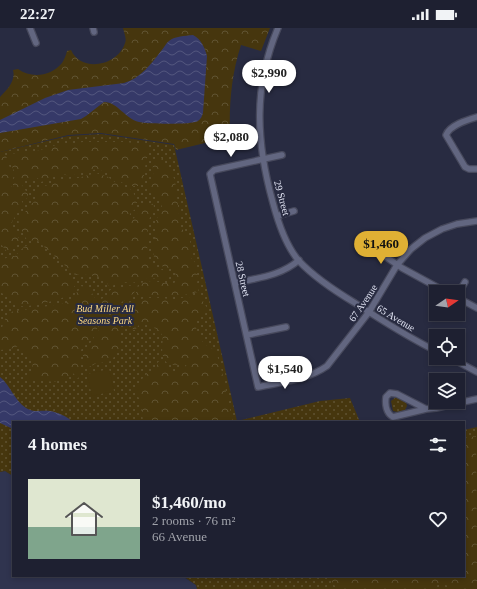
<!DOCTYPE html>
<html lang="en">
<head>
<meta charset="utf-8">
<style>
  :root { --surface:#1e2031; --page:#262839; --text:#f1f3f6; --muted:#a1a3ab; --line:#3c3e4d; --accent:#dfb034 }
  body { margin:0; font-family:"Times New Roman",serif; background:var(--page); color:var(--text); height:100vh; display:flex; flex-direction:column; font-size:15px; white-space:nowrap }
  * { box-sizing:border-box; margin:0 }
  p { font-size:13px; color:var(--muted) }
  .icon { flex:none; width:22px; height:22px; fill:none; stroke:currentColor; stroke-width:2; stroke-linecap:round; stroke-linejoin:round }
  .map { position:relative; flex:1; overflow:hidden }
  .details { position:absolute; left:12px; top:393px; width:453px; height:156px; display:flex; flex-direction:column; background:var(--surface); border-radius:0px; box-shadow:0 2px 6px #0003,0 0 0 1px var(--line) }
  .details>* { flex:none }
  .needle { width:26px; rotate:77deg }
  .buttons { position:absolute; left:429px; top:257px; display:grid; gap:8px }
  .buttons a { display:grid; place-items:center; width:36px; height:36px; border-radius:0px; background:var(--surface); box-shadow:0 2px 6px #0003,0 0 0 1px var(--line); font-size:20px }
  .price { position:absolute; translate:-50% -34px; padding:0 9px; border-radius:14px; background:#fff; color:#222; font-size:13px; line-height:26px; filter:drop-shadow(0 1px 2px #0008) }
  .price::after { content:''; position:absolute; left:50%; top:24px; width:12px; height:9px; margin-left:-6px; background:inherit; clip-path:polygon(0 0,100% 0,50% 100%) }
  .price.on { background:var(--accent); color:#111 }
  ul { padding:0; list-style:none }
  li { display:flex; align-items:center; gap:12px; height:100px; padding:0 16px }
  li span { display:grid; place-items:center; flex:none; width:112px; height:80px; border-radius:0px; color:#555 }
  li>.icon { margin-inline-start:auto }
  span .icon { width:48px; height:48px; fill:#fffc; stroke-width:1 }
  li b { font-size:17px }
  h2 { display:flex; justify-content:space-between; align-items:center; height:48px; padding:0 16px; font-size:17px }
  .status { display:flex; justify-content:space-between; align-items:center; height:28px; padding:0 20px; background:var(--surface); direction:ltr }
  .status svg { height:11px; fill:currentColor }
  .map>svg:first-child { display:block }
</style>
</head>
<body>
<div class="status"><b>22:27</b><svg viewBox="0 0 49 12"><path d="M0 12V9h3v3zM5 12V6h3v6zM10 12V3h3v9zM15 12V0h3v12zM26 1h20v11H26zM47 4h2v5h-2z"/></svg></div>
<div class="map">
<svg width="477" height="561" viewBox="0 0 477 561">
  <defs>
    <pattern id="grass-dots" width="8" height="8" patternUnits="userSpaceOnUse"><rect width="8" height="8" fill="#46360e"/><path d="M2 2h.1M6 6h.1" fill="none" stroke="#605332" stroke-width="1.8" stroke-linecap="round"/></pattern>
    <pattern id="forest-crowns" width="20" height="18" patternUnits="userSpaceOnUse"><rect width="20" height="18" fill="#46360e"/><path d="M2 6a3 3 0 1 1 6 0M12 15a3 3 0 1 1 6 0" fill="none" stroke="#605332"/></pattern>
    <pattern id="water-waves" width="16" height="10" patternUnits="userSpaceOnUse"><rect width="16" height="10" fill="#353968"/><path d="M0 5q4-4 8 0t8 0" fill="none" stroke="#52567e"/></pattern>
  </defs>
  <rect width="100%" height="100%" fill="#282b41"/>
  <!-- built -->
  <path fill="#30344f" d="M 5,443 L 13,448 L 13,548 L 182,548 L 196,557 L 197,561 L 0,561 L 0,444 Z"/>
  <!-- grass -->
  <path fill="url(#grass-dots)" d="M 101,106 L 174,117 L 237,393 L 320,373 L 350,370 L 360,394 L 13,394 L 13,448 L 5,443 L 0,444 L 0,124 L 68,108 Z
    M 396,369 L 406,374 L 407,378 L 405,382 L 398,384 L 393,383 L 391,373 Z
    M 477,399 L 477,561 L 197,561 L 196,557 L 183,548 L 464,548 L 464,402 Z"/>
  <!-- forest -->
  <path fill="url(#forest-crowns)" d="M 123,0 L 270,0 L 261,23 L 241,17 C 231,48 229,77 230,109 L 176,122 L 174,116 L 101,105 L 68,107 L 0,124 L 0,69 C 7,62 16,53 13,42 L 18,41 C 32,51 51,48 62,35 C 64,32 66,27 67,23 L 71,22 C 81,45 118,38 125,15 C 127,11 124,5 123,0 Z
    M 83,114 L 126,114 L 148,117 C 149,123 148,127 146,133 C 144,144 146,149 138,158 C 119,159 113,144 98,142 C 87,141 84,145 74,147 C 67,148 61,146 55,148 C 50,150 46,153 41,154 C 38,150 37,149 32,149 L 31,152 L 25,152 L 22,155 C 23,160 25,163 29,165 L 26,172 C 20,170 12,162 13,155 C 13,152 15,149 15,145 L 9,132 L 9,126 L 37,123 L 56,117 Z
    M 0,127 L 6,127 L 8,136 L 14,146 C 8,169 14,158 23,175 L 12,194 L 13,200 L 20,212 L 11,223 L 8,225 L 0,215 L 1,199 L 0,194 Z
    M 160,130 L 163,131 L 175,152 L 180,195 L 181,200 L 188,206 L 193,224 L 191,228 L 192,231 L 195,234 C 194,241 199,248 197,255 L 200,256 L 198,264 L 175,269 L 153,268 L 135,269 L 135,267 L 140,255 L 151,253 L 174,256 C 180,243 171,240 160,238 L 154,229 L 152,219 L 155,210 L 155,195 L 162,179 L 159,170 L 147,163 C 147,156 151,154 153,147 C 154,141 151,137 154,131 Z
    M 96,145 L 108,149 L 122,159 L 130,161 L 133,163 L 137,175 L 136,181 L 131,184 L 127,193 C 138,192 135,183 143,179 L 144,174 L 153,176 L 154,178 L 152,185 L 148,194 L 147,227 L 150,235 L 154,239 L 171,245 L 168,252 L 150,250 L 132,255 L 122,254 L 109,259 C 108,257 107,254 106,253 C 100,247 82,246 75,247 C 63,235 50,225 38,213 L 37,212 L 28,213 C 24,209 23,202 18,197 L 19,191 L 21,188 L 26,183 L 29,177 L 34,174 L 38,160 L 48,157 L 57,152 L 78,150 Z
    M 35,216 L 47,229 L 51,231 L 66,244 L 76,256 C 73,261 70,264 66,268 C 61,272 25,280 20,278 C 14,277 12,271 8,267 L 5,267 L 0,264 L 0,233 L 10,228 L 15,228 L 25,218 Z
    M 138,256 C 137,268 121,273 113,281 C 99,293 93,311 80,323 L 81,344 L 78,351 L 73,345 L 70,348 L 55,354 L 29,351 L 29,346 C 36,338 31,329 26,323 L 23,323 L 18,318 L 11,321 L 0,322 C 0,309 1,293 10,284 L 67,275 L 79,262 L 80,258 L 88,259 L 97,273 C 103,270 108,269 110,262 Z
    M 200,268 L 207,280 L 205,286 L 199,287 L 195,296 C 199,312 202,315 216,323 L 225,355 L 226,364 L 233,394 L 143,394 L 141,374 L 135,363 L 144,348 L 156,341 L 158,334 L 160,333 L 173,344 L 186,338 L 187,335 L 175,337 L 168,336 C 154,322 172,307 154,300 L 152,298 L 149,298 L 147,296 L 139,297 L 135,302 L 133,302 L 132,297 L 129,294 L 122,297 L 113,285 C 131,268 157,267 180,273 L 181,270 Z
    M 110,288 L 120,301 L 119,307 L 121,316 L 121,319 L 111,333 L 95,336 L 85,341 L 83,339 L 83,326 L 106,291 Z
    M 476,408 L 477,561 L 449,561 L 445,555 L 440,555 L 433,561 L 337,561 L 328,548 L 464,548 L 464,410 Z"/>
  <!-- pitch -->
  <path fill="#46360e" d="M 109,341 L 114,363 L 92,368 L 87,346 Z"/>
  <!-- water -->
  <path fill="url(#water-waves)" d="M 193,7 C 201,11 205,20 207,28 L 203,85 C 202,88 201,91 198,93 C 191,97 147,96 139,94 C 125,91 118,74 104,74 L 86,88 L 81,91 L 0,105 L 0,92 L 45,70 L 68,62 L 124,55 C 141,50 151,36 161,23 C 164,20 166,15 169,13 C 175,8 185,8 193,7 Z
    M 0,349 C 11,358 14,372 26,380 C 34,385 41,382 50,383 C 57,384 68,389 73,394 L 13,394 L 13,401 L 0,395 Z"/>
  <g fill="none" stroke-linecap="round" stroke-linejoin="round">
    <!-- minor casing -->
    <g stroke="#47495c" stroke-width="8">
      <path id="minor" d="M 30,0 L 36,15
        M 93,0 L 94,4
        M 278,0 C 253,59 256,114 273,175 C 278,194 286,218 299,233 C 315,250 335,263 355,275 C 381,292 408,309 436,323
        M 477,89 C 467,92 450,97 446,107 L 465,139 L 469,141 L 477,141
        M 282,127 L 214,142 L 210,146 L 258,359 C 282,354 307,352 327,338 L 369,284 L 397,237 L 411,221 L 425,210 L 442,201 L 457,196 L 477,193
        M 277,188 L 294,183
        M 376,222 L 402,240 L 446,264
        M 235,255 C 257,250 281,248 299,232
        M 458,266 L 465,254
        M 458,270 L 477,280
        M 247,307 L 286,299
        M 451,330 L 477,344
        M 390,365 L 397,366 L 426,381 L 393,389 C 386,385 385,376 386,369 Z
        M 426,381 L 436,380 L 477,371"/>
    </g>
    <!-- minor -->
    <use href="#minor" stroke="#626680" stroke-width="5.5"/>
  </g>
  <g text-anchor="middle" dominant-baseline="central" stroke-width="4" stroke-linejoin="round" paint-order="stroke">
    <!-- street labels -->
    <g font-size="10" fill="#e0e3f2" stroke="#282b41">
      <text transform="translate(282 170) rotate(75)">29 Street</text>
      <text transform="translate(243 251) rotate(77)">28 Street</text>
      <text transform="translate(363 275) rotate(-56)">67 Avenue</text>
      <text transform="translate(396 290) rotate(31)">65 Avenue</text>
    </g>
    <!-- park labels -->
    <g font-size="10" font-style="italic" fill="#fad784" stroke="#282b41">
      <text x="105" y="280">Bud Miller All<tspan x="105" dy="12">Seasons Park</tspan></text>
    </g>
  </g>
</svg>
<div class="buttons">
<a><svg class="needle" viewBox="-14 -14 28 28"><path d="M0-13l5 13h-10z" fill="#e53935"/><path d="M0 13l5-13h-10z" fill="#a1a3ab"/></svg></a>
<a><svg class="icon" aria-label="locate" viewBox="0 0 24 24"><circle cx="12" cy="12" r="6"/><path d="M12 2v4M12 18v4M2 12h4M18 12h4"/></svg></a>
<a><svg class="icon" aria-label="layers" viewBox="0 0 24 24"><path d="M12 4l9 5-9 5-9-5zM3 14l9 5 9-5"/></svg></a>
</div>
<b class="price" style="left:269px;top:66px">$2,990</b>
<b class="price" style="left:231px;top:130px">$2,080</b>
<b class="price on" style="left:381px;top:237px">$1,460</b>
<b class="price" style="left:285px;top:362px">$1,540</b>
<section class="details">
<h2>4 homes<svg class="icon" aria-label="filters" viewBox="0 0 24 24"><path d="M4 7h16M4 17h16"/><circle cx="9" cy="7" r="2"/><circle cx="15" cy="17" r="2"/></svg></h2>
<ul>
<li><span style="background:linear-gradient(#dfe7d0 60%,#7fa58c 0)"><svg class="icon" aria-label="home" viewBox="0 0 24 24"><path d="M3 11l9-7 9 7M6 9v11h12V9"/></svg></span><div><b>$1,460/mo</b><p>2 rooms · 76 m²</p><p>66 Avenue</p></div><svg class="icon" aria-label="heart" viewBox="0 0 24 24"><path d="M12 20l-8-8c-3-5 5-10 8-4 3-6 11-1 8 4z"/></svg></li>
</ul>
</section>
</div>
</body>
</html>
